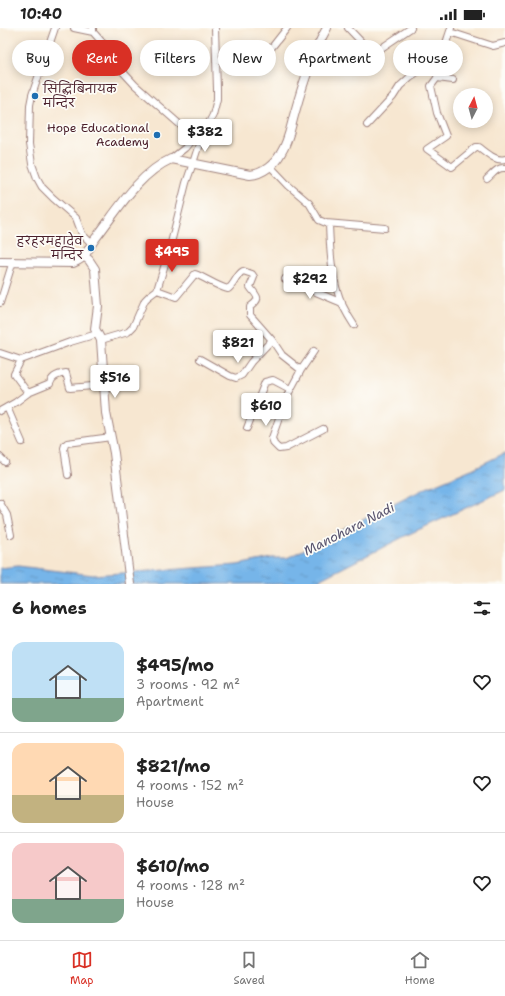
<!DOCTYPE html>
<html lang="en">
<head>
<meta charset="utf-8">
<style>
  :root { --surface:#fff; --page:#f2f2f2; --text:#222; --muted:#767676; --line:#e0e0e0; --accent:#d93025 }
  body { margin:0; font-family:"Shantell Sans","Playpen Sans Deva",sans-serif; background:var(--page); color:var(--text); height:100vh; display:flex; flex-direction:column; font-size:15px; white-space:nowrap }
  * { box-sizing:border-box; margin:0 }
  p { font-size:13px; color:var(--muted) }
  .icon { flex:none; width:22px; height:22px; fill:none; stroke:currentColor; stroke-width:2; stroke-linecap:round; stroke-linejoin:round }
  .map { position:relative; height:556px; overflow:hidden }
  .panel { display:flex; flex-direction:column; background:var(--surface); flex:1 }
  .panel>* { flex:none }
  .banner { position:absolute; left:12px; top:12px; width:481px; height:36px; display:flex; gap:8px }
  .needle { width:26px; rotate:6deg }
  .tools { position:absolute; left:453px; top:60px; display:grid; gap:8px }
  .tools a { display:grid; place-items:center; width:40px; height:40px; border-radius:50%; background:var(--surface); box-shadow:0 2px 10px #0003; font-size:20px }
  .price { position:absolute; translate:-50% -34px; padding:0 9px; border-radius:4px; background:#fff; color:#222; font-size:13px; line-height:26px; filter:drop-shadow(0 1px 2px #0008) }
  .price::after { content:''; position:absolute; left:50%; top:24px; width:12px; height:9px; margin-left:-6px; background:inherit; clip-path:polygon(0 0,100% 0,50% 100%) }
  .price.selected { background:var(--accent); color:#fff }
  ul { padding:0; list-style:none }
  li { display:flex; align-items:center; gap:12px; height:100px; padding:0 12px }
  li+li { border-top:1px solid var(--line) }
  li span { display:grid; place-items:center; flex:none; width:112px; height:80px; border-radius:12px; color:#555 }
  li>.icon { margin-inline-start:auto }
  span .icon { width:48px; height:48px; fill:#fffc; stroke-width:1 }
  li b { font-size:17px }
  h2 { display:flex; justify-content:space-between; align-items:center; height:48px; padding:0 12px; font-size:17px }
  .pill { padding:0 14px; border-radius:18px; background:var(--surface); box-shadow:0 2px 10px #0003; font-size:14px; line-height:36px }
  .pill.selected { background:var(--accent); color:#fff }
  .status { display:flex; justify-content:space-between; align-items:center; height:28px; padding:0 20px; background:var(--surface); direction:ltr }
  .status svg { height:11px; fill:currentColor }
  .tab-bar { display:flex; justify-content:space-around; align-items:center; height:56px; border-top:1px solid var(--line); background:var(--surface); font-size:11px; color:var(--muted) }
  .tab-bar a { display:grid; justify-items:center; gap:2px }
  .tab-bar .selected { color:var(--accent) }
  .map>svg:first-child { display:block }
</style>
</head>
<body>
<div class="status"><b>10:40</b><svg viewBox="0 0 49 12"><path d="M0 12V9h3v3zM5 12V6h3v6zM10 12V3h3v9zM15 12V0h3v12zM26 1h20v11H26zM47 4h2v5h-2z"/></svg></div>
<div class="map">
<svg width="505" height="556" viewBox="0 0 505 556">
  <defs>
    <pattern id="water-ripples" width="26" height="14" patternUnits="userSpaceOnUse"><rect width="26" height="14" fill="#76b5e9"/><path d="M2 4q2-2 4 0t4 0M15 11q2-2 4 0t4 0" fill="none" stroke="#6393bd"/></pattern>
  </defs>
  <rect width="100%" height="100%" fill="#fdfcf7"/>
  <filter id="ink" filterUnits="userSpaceOnUse"><feTurbulence type="fractalNoise" baseFrequency=".025" numOctaves="2"/><feDisplacementMap in="SourceGraphic" scale="8" xChannelSelector="R" yChannelSelector="G"/><feConvolveMatrix kernelMatrix="1 2 1 2 8 2 1 2 1" color-interpolation-filters="sRGB"/></filter>
  <filter id="wash" filterUnits="userSpaceOnUse"><feTurbulence type="fractalNoise" baseFrequency=".012" numOctaves="4" result="noise"/><feDisplacementMap in="SourceGraphic" scale="16" xChannelSelector="R" yChannelSelector="G"/><feGaussianBlur stdDeviation="0.9" result="paint"/><feColorMatrix in="noise" values="0 0 0 0 0 0 0 0 0 0 0 0 0 0 0 0 0 1.4 0 .05"/><feComposite in="paint" operator="in"/></filter>
  <g filter="url(#wash)">
    <rect width="100%" height="100%" fill="#f7e7d1"/>
    <!-- water -->
    <path fill="url(#water-ripples)" stroke="#606a8a" d="M 505,425 L 505,462 L 407,507 L 317,553 L 309,556 L 0,556 L 0,540 L 18,538 L 93,547 L 237,537 L 272,530 L 287,530 L 424,461 L 474,440 Z"/>
  </g>
  <g filter="url(#ink)">
    <g fill="none" stroke-linecap="round" stroke-linejoin="round">
      <!-- street casing -->
      <g stroke="#a0837e" stroke-width="8">
        <path id="street" d="M 55,0 L 32,67 L 30,77 L 29,116 L 32,136 L 37,150 L 42,159 L 53,170 L 76,190 L 82,206 L 92,216
          M 74,0 L 93,4
          M 93,0 L 93,4 L 109,22 L 123,44 L 135,57 L 194,109
          M 348,0 L 370,23 L 374,25 L 411,0
          M 451,0 C 446,16 439,33 437,50 L 453,52
          M 450,4 L 493,18 L 505,15
          M 216,33 L 237,29 L 256,34 L 261,33 L 287,0
          M 437,50 L 431,58 L 437,85 L 446,108 L 427,121 L 452,139 L 476,119 L 479,119 C 486,124 496,134 505,131
          M 367,97 L 393,69 L 400,58 L 410,49 L 443,28
          M 171,131 L 185,120 L 194,109 L 201,110 L 213,87 L 217,71 L 217,61 L 215,0
          M 270,138 L 289,158 L 309,175 L 319,192 L 326,195 L 385,200
          M 487,151 C 493,146 497,139 505,140
          M 329,196 C 330,222 331,253 343,278 C 346,284 350,291 354,297
          M 285,251 L 342,275
          M 157,262 L 176,269 L 195,246 C 206,250 216,258 228,261 C 235,256 236,247 243,243 L 252,246 L 254,249 L 250,259 C 257,269 262,270 250,279 L 250,287 L 272,312 L 282,327 L 301,342
          M 0,275 L 13,233
          M 101,312 L 128,304 L 133,299 L 145,272 L 149,268 L 157,262 L 169,223 L 186,155 L 193,135 L 201,110
          M 314,323 L 301,342 L 286,370 L 272,410 L 274,416 L 279,421 L 286,420 L 323,401
          M 0,325 L 21,332 L 70,314 L 97,306
          M 200,331 L 230,348 L 236,350 L 242,347 L 251,334 L 272,312
          M 28,365 L 50,356 C 51,349 59,346 66,345 L 70,360 L 104,357
          M 7,379 L 22,414
          M 0,383 L 16,374 L 28,365 L 14,346 L 21,332
          M 247,400 L 265,354 L 273,352 L 290,361
          M 0,429 L 5,434
          M 68,447 L 64,420 L 65,417 L 67,415 L 111,409
          M 0,475 L 7,487 L 11,507"/>
      </g>
      <!-- secondary casing -->
      <g stroke="#a0837e" stroke-width="10">
        <path id="secondary" d="M 85,229 L 89,232 L 95,241 L 98,278 L 95,301 L 101,312 L 106,385 L 114,425 L 130,556
          M 0,234 L 73,235 C 88,229 86,223 95,211 C 117,183 138,146 171,131 L 250,147 C 263,146 275,136 281,125 C 289,113 291,97 295,84 C 303,55 312,26 327,0"/>
      </g>
      <!-- street -->
      <use href="#street" stroke="#fff" stroke-width="6"/>
      <!-- secondary -->
      <use href="#secondary" stroke="#fff" stroke-width="8"/>
    </g>
  </g>
  <!-- markers -->
  <g fill="#1f6fb2" stroke="#fdfcf7" stroke-width="1.5">
    <circle cx="35" cy="68" r="4"/>
    <circle cx="157" cy="107" r="4"/>
    <circle cx="91" cy="220" r="4"/>
  </g>
  <g text-anchor="middle" dominant-baseline="central" stroke-width="3.5" stroke-linejoin="round" paint-order="stroke">
    <!-- poi labels -->
    <g font-size="12" fill="#4a1f2b" stroke="#fdfcf7" text-anchor="end">
      <text x="43" y="61" text-anchor="start">सिद्धिबिनायक<tspan x="43" dy="14">मन्दिर</tspan></text>
      <text x="149" y="100">Hope Educational<tspan x="149" dy="14">Academy</tspan></text>
      <text x="83" y="213">हरहरमहादेव<tspan x="83" dy="14">मन्दिर</tspan></text>
    </g>
    <!-- water labels -->
    <g font-size="13" font-style="italic" fill="#59546e" stroke="#fdfcf7">
      <text transform="translate(349 501) rotate(-27)">Manohara Nadi</text>
    </g>
  </g>
</svg>
<div class="tools">
<a><svg class="needle" viewBox="-14 -14 28 28"><path d="M0-13l5 13h-10z" fill="#e53935"/><path d="M0 13l5-13h-10z" fill="#767676"/></svg></a>
</div>
<b class="price" style="left:205px;top:125px">$382</b>
<b class="price selected" style="left:172px;top:245px">$495</b>
<b class="price" style="left:310px;top:272px">$292</b>
<b class="price" style="left:238px;top:336px">$821</b>
<b class="price" style="left:115px;top:371px">$516</b>
<b class="price" style="left:266px;top:399px">$610</b>
<div class="banner">
<a class="pill">Buy</a>
<a class="pill selected">Rent</a>
<a class="pill">Filters</a>
<a class="pill">New</a>
<a class="pill">Apartment</a>
<a class="pill">House</a>
</div>
</div>
<section class="panel">
<h2>6 homes<svg class="icon" aria-label="filters" viewBox="0 0 24 24"><path d="M4 7h16M4 17h16"/><circle cx="9" cy="7" r="2"/><circle cx="15" cy="17" r="2"/></svg></h2>
<ul>
<li><span style="background:linear-gradient(#bfe0f5 70%,#7fa58c 0)"><svg class="icon" aria-label="home" viewBox="0 0 24 24"><path d="M3 11l9-7 9 7M6 9v11h12V9"/></svg></span><div><b>$495/mo</b><p>3 rooms · 92 m²</p><p>Apartment</p></div><svg class="icon" aria-label="heart" viewBox="0 0 24 24"><path d="M12 20l-8-8c-3-5 5-10 8-4 3-6 11-1 8 4z"/></svg></li>
<li><span style="background:linear-gradient(#ffd9b3 65%,#c2b280 0)"><svg class="icon" aria-label="home" viewBox="0 0 24 24"><path d="M3 11l9-7 9 7M6 9v11h12V9"/></svg></span><div><b>$821/mo</b><p>4 rooms · 152 m²</p><p>House</p></div><svg class="icon" aria-label="heart" viewBox="0 0 24 24"><path d="M12 20l-8-8c-3-5 5-10 8-4 3-6 11-1 8 4z"/></svg></li>
<li><span style="background:linear-gradient(#f6c9c9 70%,#7fa58c 0)"><svg class="icon" aria-label="home" viewBox="0 0 24 24"><path d="M3 11l9-7 9 7M6 9v11h12V9"/></svg></span><div><b>$610/mo</b><p>4 rooms · 128 m²</p><p>House</p></div><svg class="icon" aria-label="heart" viewBox="0 0 24 24"><path d="M12 20l-8-8c-3-5 5-10 8-4 3-6 11-1 8 4z"/></svg></li>
</ul>
</section>
<nav class="tab-bar">
<a class="selected"><svg class="icon" aria-label="map" viewBox="0 0 24 24"><path d="M3 6l6-2 6 2 6-2v14l-6 2-6-2-6 2zM9 4v14M15 6v14"/></svg>Map</a>
<a><svg class="icon" aria-label="saved" viewBox="0 0 24 24"><path d="M7 4h10v16l-5-4-5 4z"/></svg>Saved</a>
<a><svg class="icon" aria-label="home" viewBox="0 0 24 24"><path d="M3 11l9-7 9 7M6 9v11h12V9"/></svg>Home</a>
</nav>
</body>
</html>
